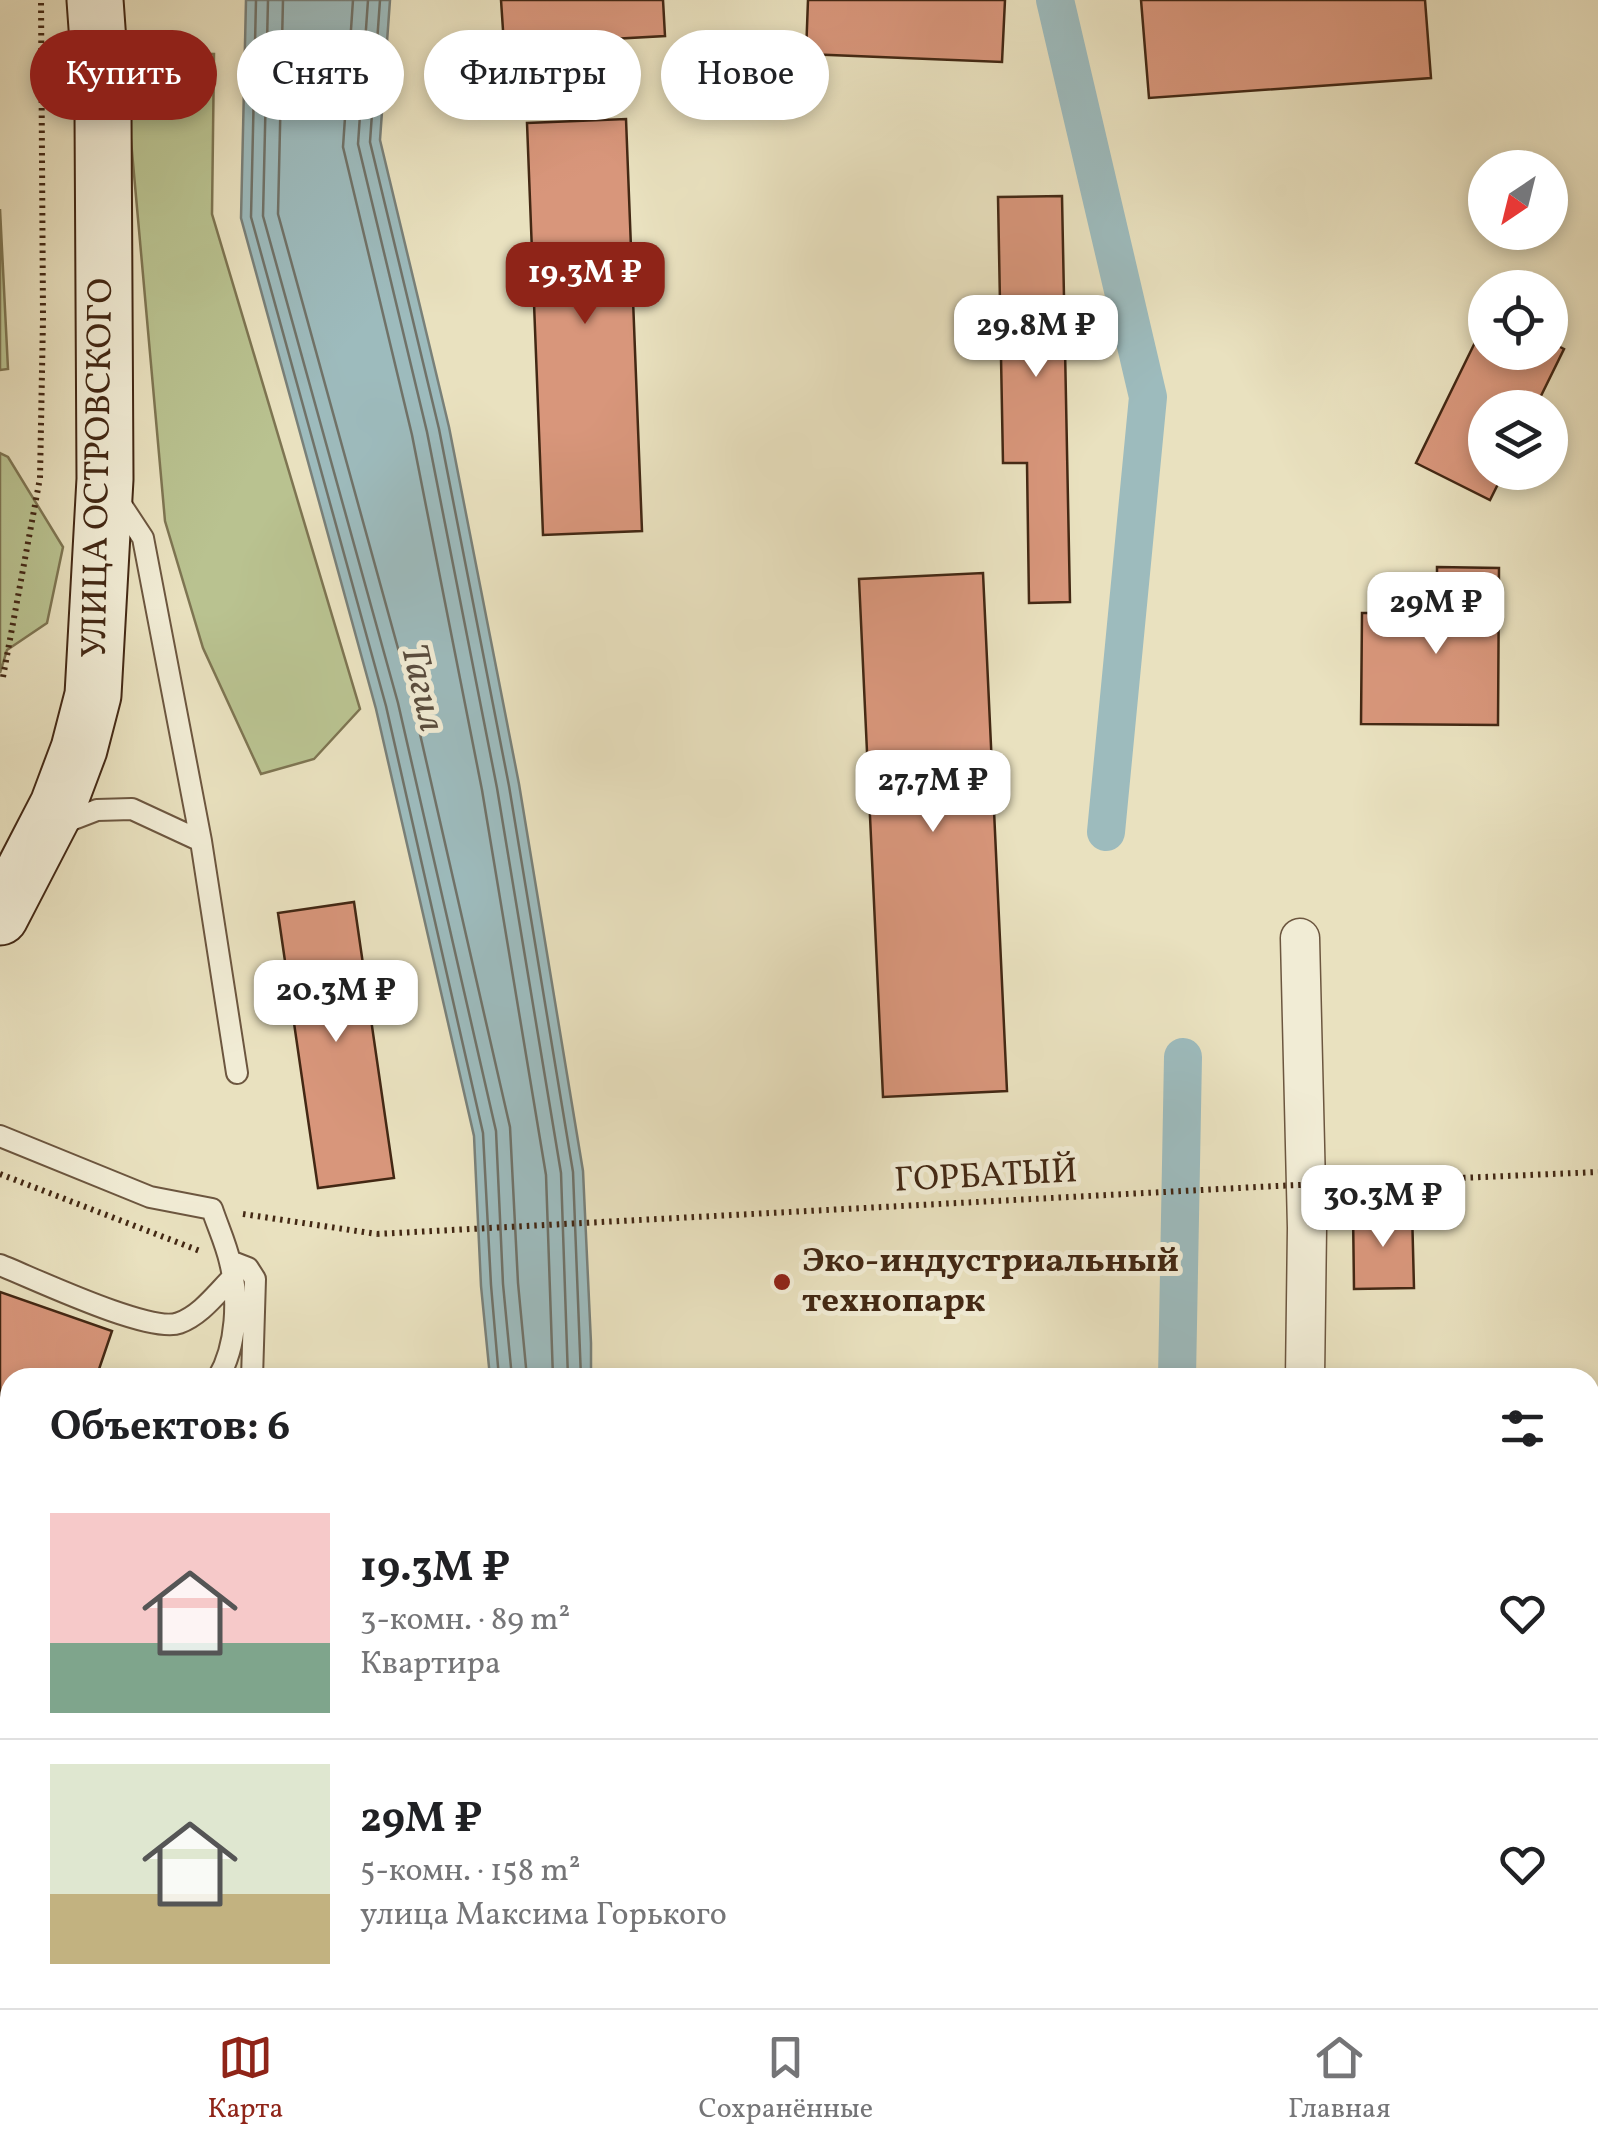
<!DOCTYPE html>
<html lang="ru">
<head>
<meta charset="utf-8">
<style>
  :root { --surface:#fff; --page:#f6f6f6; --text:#202124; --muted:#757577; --line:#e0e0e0; --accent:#8f2418 }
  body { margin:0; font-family:Vollkorn,serif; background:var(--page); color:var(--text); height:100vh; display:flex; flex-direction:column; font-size:38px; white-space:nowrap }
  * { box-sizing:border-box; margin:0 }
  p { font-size:32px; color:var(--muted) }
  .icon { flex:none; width:55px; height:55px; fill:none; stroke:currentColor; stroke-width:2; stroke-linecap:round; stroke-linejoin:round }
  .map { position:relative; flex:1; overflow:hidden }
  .sheet { position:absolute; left:0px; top:1368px; width:1600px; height:642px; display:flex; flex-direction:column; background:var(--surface); border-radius:30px 30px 0 0; box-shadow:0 5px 15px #0003 }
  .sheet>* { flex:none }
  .hud { position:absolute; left:30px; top:30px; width:1000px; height:90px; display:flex; gap:20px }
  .needle { width:65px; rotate:215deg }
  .fabs { position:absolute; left:1468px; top:150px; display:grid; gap:20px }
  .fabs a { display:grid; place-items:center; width:100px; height:100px; border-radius:50%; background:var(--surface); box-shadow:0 5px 15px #0003; font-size:50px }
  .price { position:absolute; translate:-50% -85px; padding:0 22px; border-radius:20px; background:#fff; color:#222; font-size:32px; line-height:65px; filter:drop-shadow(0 2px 5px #0008) }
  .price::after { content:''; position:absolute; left:50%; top:60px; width:30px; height:22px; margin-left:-15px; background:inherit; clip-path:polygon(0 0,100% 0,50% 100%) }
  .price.selected { background:var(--accent); color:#fff }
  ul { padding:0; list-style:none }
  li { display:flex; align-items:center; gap:30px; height:250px; padding:0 50px }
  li+li { border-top:2px solid var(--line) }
  li span { display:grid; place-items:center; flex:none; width:280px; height:200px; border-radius:0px; color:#555 }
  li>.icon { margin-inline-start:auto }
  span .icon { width:120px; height:120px; fill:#fffc; stroke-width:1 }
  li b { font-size:42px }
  h2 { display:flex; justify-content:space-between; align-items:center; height:120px; padding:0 50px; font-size:42px }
  .chip { padding:0 35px; border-radius:45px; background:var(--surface); box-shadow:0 5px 15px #0003; font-size:35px; line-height:90px }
  .chip.selected { background:var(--accent); color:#fff }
  .tabs { display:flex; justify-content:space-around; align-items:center; height:140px; border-top:2px solid var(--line); background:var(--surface); font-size:28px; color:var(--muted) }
  .tabs a { display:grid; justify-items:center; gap:5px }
  .tabs .selected { color:var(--accent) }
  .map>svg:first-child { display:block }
</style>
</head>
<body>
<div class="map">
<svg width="1598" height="2008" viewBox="0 0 1598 2008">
  <rect width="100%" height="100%" fill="#e9e1bf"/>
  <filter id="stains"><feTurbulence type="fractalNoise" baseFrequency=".002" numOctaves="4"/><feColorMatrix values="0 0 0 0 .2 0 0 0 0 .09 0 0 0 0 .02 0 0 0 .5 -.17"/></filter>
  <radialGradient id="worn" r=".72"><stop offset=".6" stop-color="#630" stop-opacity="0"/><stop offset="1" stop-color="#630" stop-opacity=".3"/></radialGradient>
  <!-- green -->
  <path fill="#b9c290" stroke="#7e7552" stroke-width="2.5" d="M 169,53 L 214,54 L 212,214 L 360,709 L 314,759 L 261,774 L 203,648 L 165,521 L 129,118 Z
    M 0,209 L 8,369 L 0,370 Z
    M 0,453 L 8,457 L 63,547 L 47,623 L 7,650 L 0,673 Z"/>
  <!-- water -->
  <path fill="#9dbbbd" stroke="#798079" stroke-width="2.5" d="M 246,0 L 390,0 L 380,140 L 449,427 L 519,784 L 583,1171 L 591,1343 L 591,1377 L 490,1377 L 481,1286 L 474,1136 L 376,709 L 241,218 Z
    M 398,2000 L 531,2000 L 530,2008 L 396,2008 Z"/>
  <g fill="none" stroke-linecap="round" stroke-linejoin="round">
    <!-- shore -->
    <path stroke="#707268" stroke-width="2.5" d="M 256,0 L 251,217 L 386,706 L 483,1133 L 491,1285 L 499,1378
      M 268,0 L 263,216 L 398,703 L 496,1131 L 503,1284 L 512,1378
      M 283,0 L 278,214 L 412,699 L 510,1127 L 518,1283 L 527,1378
      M 353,0 L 343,147 L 412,435 L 482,790 L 546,1175 L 553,1378
      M 368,0 L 358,144 L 427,432 L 497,788 L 561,1173 L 568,1378
      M 380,0 L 370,142 L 439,429 L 509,786 L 573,1172 L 581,1378"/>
    <!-- canal -->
    <path stroke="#9dbbbd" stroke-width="38" d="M 1055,0 L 1148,397 L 1106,832
      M 1177,1378 L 1183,1057
      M 1127,2008 L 1128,2000"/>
  </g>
  <!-- building -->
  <path fill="#d8967b" stroke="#432814" stroke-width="2.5" d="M 501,0 L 663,0 L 665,36 L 504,45 Z
    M 808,0 L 1005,0 L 1002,62 L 806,54 Z
    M 1141,0 L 1425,0 L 1431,78 L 1149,98 Z
    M 626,119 L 642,531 L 543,535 L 527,123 Z
    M 1062,196 L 1070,602 L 1029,603 L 1027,463 L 1003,463 L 998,197 Z
    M 1485,322 L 1485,352 L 1550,352 L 1550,342 L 1564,349 L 1535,408 L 1485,408 L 1485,472 L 1504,472 L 1490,500 L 1416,463 Z
    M 1437,567 L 1499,568 L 1498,725 L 1361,724 L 1362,613 L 1437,613 Z
    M 983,573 L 1007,1091 L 883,1097 L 859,579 Z
    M 354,902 L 394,1178 L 318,1188 L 278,913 Z
    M 1412,1210 L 1414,1288 L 1354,1289 L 1353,1211 Z
    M 0,1292 L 112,1331 L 96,1378 L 10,1378 L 10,1442 L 0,1438 Z
    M 0,1755 L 10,1759 L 10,1820 L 0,1817 Z
    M 0,1850 L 10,1854 L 10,1868 L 0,1898 Z
    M 91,2000 L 147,2000 L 146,2003 L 161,2008 L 88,2008 Z
    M 1348,2000 L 1401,2000 L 1401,2008 L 1348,2008 Z"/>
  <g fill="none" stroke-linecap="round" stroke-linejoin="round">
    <!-- lane casing -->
    <g stroke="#6c563f" stroke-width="24">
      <path id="lane" d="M 116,497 L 143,538 L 201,841
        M 58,825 L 97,810 L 132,809 L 201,841 L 237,1073
        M 0,1136 L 150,1197 L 212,1209 C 218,1227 226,1244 230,1262 C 239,1298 237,1346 218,1378
        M 230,1261 L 248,1268 L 255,1279 L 252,1378
        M 0,1265 C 33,1278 150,1334 179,1323 C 201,1315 216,1294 233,1277
        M 0,1548 L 10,1552
        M 22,2008 L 22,2000"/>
    </g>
    <!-- street casing -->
    <g stroke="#6c563f" stroke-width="41">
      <path id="street" d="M 1300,938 L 1307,1228 L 1305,1378
        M 251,2008 L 252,2000
        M 1260,2008 L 1262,2000"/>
    </g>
    <!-- secondary casing -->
    <g stroke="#432814" stroke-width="59">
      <path id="secondary" d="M 0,917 L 58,805 L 79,749 L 93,695 L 105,479 L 103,112 L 95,0"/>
    </g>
    <!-- path -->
    <path stroke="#432814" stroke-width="6" stroke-dasharray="2.5 5" stroke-linecap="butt" d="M 3,677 L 40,478 L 43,318 L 41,0
      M 0,1174 L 200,1251
      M 243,1214 L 377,1234"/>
    <!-- lane -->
    <use href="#lane" stroke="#f1ecd5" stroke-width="20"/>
    <!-- street -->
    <use href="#street" stroke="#f1ecd5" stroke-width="38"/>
    <!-- secondary -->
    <use href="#secondary" stroke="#f1ecd5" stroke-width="55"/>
    <!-- path-bridge -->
    <path stroke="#432814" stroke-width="6" stroke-dasharray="2.5 5" stroke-linecap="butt" d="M 377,1234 L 1276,1186 L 1598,1172"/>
  </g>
  <!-- markers -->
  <circle fill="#8f2418" stroke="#f1ecd5" stroke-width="4" cx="782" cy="1282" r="10"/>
  <g text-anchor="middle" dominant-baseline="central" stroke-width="10" stroke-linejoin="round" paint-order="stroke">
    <!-- street labels -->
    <g font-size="35" fill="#432814" stroke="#f1ecd5">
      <text transform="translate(99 468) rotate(-89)">УЛИЦА ОСТРОВСКОГО</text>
      <text transform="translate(986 1177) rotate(-3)">ГОРБАТЫЙ</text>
    </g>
    <!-- poi labels -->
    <g font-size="35" font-weight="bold" fill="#432814" stroke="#f1ecd5" text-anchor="start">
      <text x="802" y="1262">Эко-индустриальный<tspan x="802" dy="40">технопарк</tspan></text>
    </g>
    <!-- water labels -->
    <g font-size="38" font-style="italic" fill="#5a4d3e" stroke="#f1ecd5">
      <text transform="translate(421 688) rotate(77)">Тагил</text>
    </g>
  </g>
  <rect width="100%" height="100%" filter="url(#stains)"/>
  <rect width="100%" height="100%" fill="url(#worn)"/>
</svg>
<div class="fabs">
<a><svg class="needle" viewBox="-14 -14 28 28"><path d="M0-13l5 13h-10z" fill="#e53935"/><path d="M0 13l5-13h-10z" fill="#757577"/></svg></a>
<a><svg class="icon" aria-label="locate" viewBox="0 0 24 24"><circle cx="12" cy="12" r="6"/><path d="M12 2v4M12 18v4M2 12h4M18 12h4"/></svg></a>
<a><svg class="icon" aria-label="layers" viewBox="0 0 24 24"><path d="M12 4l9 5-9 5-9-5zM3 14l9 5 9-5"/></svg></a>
</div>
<b class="price selected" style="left:585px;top:327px">19.3M ₽</b>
<b class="price" style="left:1036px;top:380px">29.8M ₽</b>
<b class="price" style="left:1436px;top:657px">29M ₽</b>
<b class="price" style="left:933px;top:835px">27.7M ₽</b>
<b class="price" style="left:336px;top:1045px">20.3M ₽</b>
<b class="price" style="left:1383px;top:1250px">30.3M ₽</b>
<div class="hud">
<a class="chip selected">Купить</a>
<a class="chip">Снять</a>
<a class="chip">Фильтры</a>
<a class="chip">Новое</a>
</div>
<section class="sheet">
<h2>Объектов: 6<svg class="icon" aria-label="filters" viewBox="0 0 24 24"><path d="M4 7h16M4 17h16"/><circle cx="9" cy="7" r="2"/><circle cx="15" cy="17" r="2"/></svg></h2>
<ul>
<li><span style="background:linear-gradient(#f6c9c9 65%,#7fa58c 0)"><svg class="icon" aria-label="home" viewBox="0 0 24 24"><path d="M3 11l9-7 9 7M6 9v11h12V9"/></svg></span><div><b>19.3M ₽</b><p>3-комн. · 89 m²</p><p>Квартира</p></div><svg class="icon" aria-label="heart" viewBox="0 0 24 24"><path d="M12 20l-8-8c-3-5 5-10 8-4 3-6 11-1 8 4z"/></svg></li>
<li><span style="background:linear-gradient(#dfe7d0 65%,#c2b280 0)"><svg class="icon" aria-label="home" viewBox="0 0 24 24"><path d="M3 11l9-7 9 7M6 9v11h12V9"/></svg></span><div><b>29M ₽</b><p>5-комн. · 158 m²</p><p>улица Максима Горького</p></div><svg class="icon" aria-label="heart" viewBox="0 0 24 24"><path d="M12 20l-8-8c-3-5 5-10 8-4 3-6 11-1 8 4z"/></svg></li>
</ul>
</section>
</div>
<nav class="tabs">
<a class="selected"><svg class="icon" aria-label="map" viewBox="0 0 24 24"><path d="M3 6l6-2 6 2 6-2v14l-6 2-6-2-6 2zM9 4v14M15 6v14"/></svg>Карта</a>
<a><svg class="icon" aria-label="saved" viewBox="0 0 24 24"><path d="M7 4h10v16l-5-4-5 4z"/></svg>Сохранённые</a>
<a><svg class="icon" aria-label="home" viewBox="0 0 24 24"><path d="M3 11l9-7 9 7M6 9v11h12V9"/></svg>Главная</a>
</nav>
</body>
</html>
